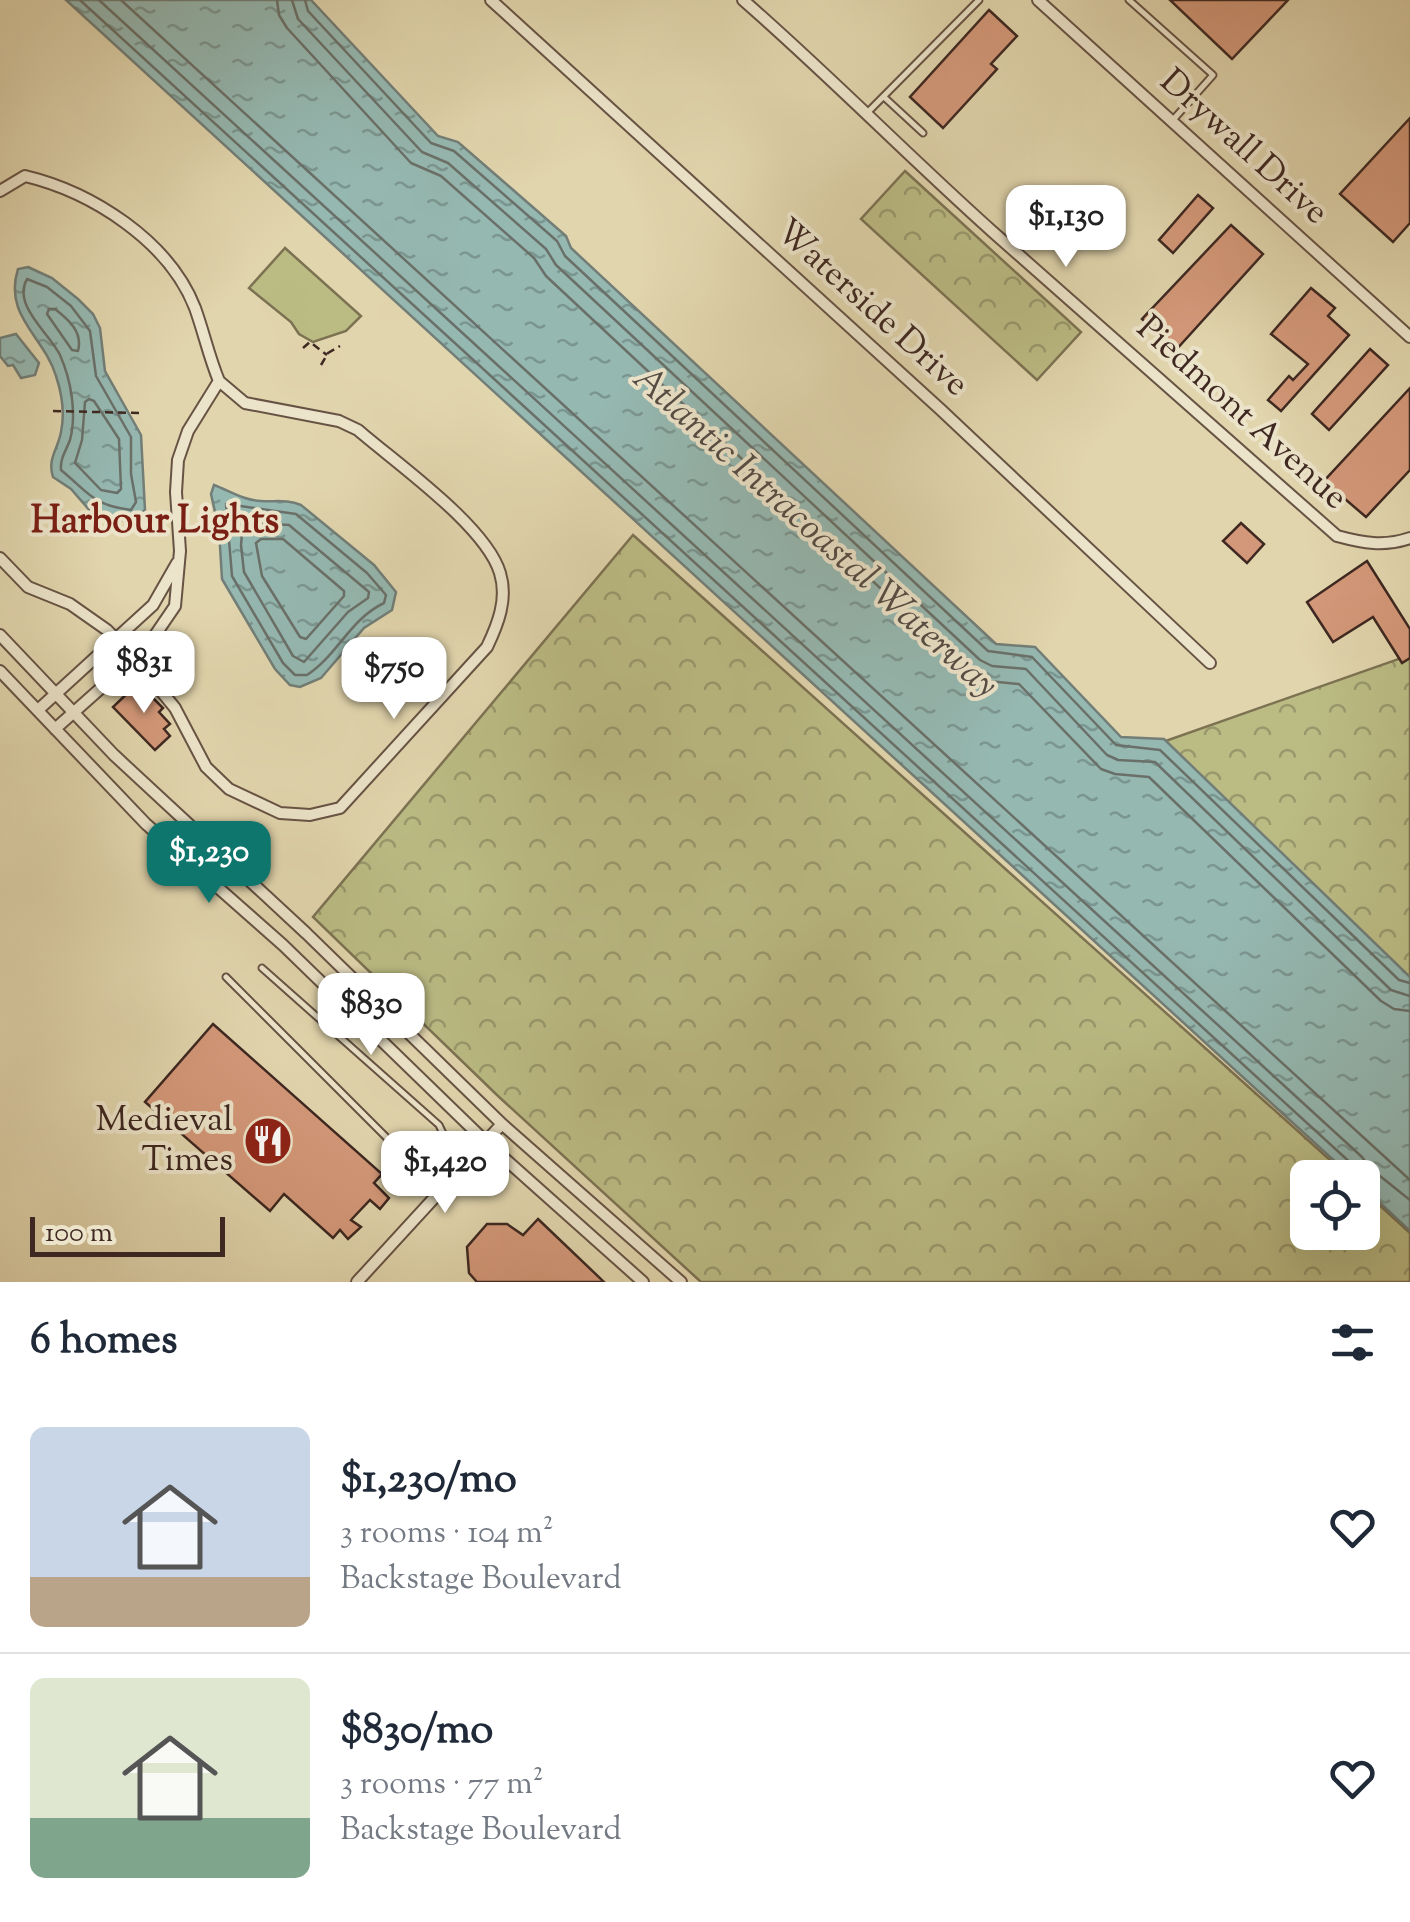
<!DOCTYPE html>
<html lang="en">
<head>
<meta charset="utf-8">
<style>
  :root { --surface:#fff; --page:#f2f2f3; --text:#1f2937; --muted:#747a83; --line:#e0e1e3; --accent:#0f766e }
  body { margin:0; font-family:"Sorts Mill Goudy",serif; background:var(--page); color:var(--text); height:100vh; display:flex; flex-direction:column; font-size:38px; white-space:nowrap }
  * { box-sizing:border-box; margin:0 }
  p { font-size:32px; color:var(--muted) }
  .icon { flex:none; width:55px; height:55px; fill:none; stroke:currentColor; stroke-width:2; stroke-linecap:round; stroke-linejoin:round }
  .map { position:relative; height:1282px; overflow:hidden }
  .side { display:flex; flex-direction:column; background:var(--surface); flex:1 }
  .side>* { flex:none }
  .controls { position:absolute; left:1290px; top:1160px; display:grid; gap:20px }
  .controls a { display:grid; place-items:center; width:90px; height:90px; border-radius:15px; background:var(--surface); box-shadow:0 10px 40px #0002; font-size:50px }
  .scale { position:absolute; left:30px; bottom:25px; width:195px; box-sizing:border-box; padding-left:10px; border:5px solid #3e2821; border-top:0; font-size:28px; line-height:35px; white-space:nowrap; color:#3e2821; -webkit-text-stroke:8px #ece4ca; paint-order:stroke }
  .price { position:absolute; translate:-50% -85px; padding:0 22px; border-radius:20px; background:#fff; color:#222; font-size:32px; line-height:65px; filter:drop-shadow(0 2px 5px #0008) }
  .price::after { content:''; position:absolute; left:50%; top:60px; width:30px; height:22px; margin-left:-15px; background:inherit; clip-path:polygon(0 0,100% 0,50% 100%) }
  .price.selected { background:var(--accent); color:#fff }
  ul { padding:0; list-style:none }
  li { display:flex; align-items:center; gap:30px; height:250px; padding:0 30px }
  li+li { border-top:2px solid var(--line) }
  li span { display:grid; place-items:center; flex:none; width:280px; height:200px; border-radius:15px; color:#555 }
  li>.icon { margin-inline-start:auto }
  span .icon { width:120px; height:120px; fill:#fffc; stroke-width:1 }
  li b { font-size:42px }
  h2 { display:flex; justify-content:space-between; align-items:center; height:120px; padding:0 30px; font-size:42px }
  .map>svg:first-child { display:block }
</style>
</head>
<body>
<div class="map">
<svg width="1410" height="1282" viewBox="0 0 1410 1282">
  <defs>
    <pattern id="forest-crowns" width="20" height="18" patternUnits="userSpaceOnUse" patternTransform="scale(2.5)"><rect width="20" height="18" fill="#bbbb84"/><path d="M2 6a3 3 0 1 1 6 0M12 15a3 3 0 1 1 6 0" fill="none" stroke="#99986c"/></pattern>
    <pattern id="water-ripples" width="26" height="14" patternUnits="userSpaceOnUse" patternTransform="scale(2.5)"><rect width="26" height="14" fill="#95b8b1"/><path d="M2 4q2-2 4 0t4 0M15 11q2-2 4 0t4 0" fill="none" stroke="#7b9690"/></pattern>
  </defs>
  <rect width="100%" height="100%" fill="#e1d5ad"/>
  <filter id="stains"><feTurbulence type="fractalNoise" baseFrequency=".002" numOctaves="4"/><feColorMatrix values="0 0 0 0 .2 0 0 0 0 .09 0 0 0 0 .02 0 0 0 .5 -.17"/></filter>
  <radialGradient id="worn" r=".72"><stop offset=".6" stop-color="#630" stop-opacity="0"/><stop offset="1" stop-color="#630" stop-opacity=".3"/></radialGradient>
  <!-- grass -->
  <path fill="#bbbb84" stroke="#7c7252" stroke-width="2.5" d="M 285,248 L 361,316 L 346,331 L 313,342 L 299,334 L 291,322 L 249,288 Z"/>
  <!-- forest -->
  <path fill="url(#forest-crowns)" stroke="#7c7252" stroke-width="2.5" d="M 905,171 L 1081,332 L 1037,380 L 861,219 Z
    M 633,535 L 1349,1177 L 1308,1178 L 1308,1232 L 1362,1232 L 1363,1190 L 1410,1233 L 1410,1282 L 701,1282 L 498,1096 L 313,917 Z
    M 1410,655 L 1410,984 L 1157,744 Z"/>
  <!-- water -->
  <path fill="url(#water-ripples)" stroke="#727e77" stroke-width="2.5" d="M 66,0 L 311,0 L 438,136 L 458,142 L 566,236 L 571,248 L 996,644 L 1035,647 L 1121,737 L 1164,739 L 1410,977 L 1410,1231 L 1363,1187 L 1362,1178 L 1352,1177 Z
    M 28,267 L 52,278 L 78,299 L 93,314 L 100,328 L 105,371 L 141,435 L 145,510 L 130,522 L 91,512 L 71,489 L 53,477 C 47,459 58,449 61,432 C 65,413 62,394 56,376 C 44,336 3,316 18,269 Z
    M 16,334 L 39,363 L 35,375 L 21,378 L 13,365 L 8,366 L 0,356 L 0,338 Z
    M 214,485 C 230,491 243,500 261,501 C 275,502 287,499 301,505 L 374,565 L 396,592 L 392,610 L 364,628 L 321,678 L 300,687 L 290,685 L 275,669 L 222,579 L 219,530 L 211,494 Z"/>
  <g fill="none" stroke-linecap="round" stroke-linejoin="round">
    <!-- shore -->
    <path stroke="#6a7069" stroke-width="2.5" d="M 80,0 L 1354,1166 L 1359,1178
      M 99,0 L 1362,1157 L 1370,1168 L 1410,1200
      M 121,0 L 1410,1180
      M 277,0 L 279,15 L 287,28 L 411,163 L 441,176 L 534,258 L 546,276 L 969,671 L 988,681 L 1019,684 L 1101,769 L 1115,774 L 1149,777 L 1381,1001 L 1394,1009 L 1410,1011
      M 292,0 L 298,19 L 422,152 L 448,163 L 546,249 L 556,265 L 980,660 L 992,666 L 1026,669 L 1107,755 L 1118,760 L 1155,762 L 1391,990 L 1410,996
      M 305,0 L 308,11 L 431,143 L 454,151 L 557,241 L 565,256 L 988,651 L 1032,657 L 1116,745 L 1160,750 L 1399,980 L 1410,983
      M 27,279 L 47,287 L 71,306 L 90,331 L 96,376 L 131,437 L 131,474 L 136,502 L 131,510 C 92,505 89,493 61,470 C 60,458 66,451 70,440 C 77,413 71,380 60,355 C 49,333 12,305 27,279 Z
      M 49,309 L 55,309 C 69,320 83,332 78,351 L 72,350 L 47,314 Z
      M 89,399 L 94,401 L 119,439 L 121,489 L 117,493 L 101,490 L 75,463 L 82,440 L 85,402 Z
      M 226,504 L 296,514 L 367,573 L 386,595 L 384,603 C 350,619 337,656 307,675 L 295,675 L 283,663 L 232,576 Z
      M 243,522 L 289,525 L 369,592 L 368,598 L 348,612 L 304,662 L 293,656 L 244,572 L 241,545 Z
      M 261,539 L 283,539 L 344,591 L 344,596 L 306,639 L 300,637 L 262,576 L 256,543 Z"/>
  </g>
  <!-- building -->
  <path fill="#d39879" stroke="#3e2821" stroke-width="2.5" d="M 1170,0 L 1288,0 L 1232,59 Z
    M 989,10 L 1017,36 L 991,64 L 997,69 L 943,128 L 910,97 Z
    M 1410,118 L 1410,223 L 1393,242 L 1340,194 Z
    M 1198,195 L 1213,208 L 1173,253 L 1159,240 Z
    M 1231,225 L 1263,254 L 1175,351 L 1142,319 Z
    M 1311,288 L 1335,308 L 1328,316 L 1349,335 L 1281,411 L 1268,400 L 1289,376 L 1293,380 L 1308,364 L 1271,334 Z
    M 1370,349 L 1388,365 L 1329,430 L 1312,414 Z
    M 1410,388 L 1410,470 L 1366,517 L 1324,481 Z
    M 1241,523 L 1264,544 L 1247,563 L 1223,541 Z
    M 1367,561 L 1410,629 L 1410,658 L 1402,663 L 1373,617 L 1333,642 L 1307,602 Z
    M 138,683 L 163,708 L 159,712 L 170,724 L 164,729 L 170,736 L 155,750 L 113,707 Z
    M 213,1024 L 382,1174 L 374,1183 L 389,1198 L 380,1209 L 370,1200 L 351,1220 L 361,1227 L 348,1239 L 340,1230 L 333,1238 L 284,1194 L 270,1211 L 145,1102 Z
    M 538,1219 L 604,1282 L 477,1282 L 469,1273 L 467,1247 L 487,1224 L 507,1224 L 523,1235 Z"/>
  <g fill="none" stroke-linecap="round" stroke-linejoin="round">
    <!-- service casing -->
    <g stroke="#675344" stroke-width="9">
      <path id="service" d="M 1129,0 L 1213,75 L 1172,121
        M 884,97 L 923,133
        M 868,112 L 979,0
        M 226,977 L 398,1149 L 413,1159 L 431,1159 L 446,1140 L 439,1125 L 262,968"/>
    </g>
    <!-- minor casing -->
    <g stroke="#675344" stroke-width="14">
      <path id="minor" d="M 491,0 L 940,409 L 1210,663
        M 743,0 C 829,75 909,157 994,233 C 1108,335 1223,434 1337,536 C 1363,543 1384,547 1410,538
        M 1038,0 L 1410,337
        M 0,191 L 25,176 C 92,192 169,241 195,308 C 204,333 209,357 219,381 L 188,431 L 178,460 L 176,492 L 180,551 L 175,606 L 147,647 L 55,729
        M 0,558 L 28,587 L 70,604 L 107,630 L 134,658 L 175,708 L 206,767 L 229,789 L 280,813 L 310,815 L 340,808 L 487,647 C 498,624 508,599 500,573 C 486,526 396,463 358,430 L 339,421 L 245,403 L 219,381
        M 0,635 L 114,755 L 306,933 L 502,1124 L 681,1282
        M 0,671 L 146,824 L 283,945 L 486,1142 L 643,1282
        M 38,710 L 153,605 L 177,563
        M 357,1282 L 502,1124"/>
    </g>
    <!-- path -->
    <path stroke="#3e2821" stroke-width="2.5" stroke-dasharray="8 5" stroke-linecap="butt" d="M 303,348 L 310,342 L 327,355
      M 321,365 L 328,353 L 340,346
      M 53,411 L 139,413"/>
    <!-- service -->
    <use href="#service" stroke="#ece4ca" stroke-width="5"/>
    <!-- minor -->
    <use href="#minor" stroke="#ece4ca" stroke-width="10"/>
  </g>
  <!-- icons -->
  <defs>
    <g id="restaurant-disc" transform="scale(2.5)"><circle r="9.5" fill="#8f2418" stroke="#ece4ca"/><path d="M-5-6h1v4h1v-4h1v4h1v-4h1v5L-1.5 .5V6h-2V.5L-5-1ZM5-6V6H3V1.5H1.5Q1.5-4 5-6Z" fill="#fff"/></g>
  </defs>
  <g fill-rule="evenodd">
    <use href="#restaurant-disc" x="268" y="1141"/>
  </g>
  <g text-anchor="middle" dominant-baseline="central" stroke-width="8" stroke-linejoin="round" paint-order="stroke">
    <!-- street labels -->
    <g font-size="35" fill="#3e2821" stroke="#ece4ca">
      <text transform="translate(1243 148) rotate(42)">Drywall Drive</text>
      <text transform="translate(871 309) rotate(42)">Waterside Drive</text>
      <text transform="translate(1241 414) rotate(42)">Piedmont Avenue</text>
    </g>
    <!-- poi labels -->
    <g font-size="35" fill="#3e2821" stroke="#ece4ca" text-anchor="end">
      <text x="233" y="1121">Medieval<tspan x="233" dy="40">Times</tspan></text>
    </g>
    <!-- neighbourhood labels -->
    <g font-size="38" font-weight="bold" fill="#7a1f14" stroke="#ece4ca">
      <text x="155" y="523">Harbour Lights</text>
    </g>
    <!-- water labels -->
    <g font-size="38" font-style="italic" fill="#544c45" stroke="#ece4ca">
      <text transform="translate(814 533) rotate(42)">Atlantic Intracoastal Waterway</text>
    </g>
  </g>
  <rect width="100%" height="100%" filter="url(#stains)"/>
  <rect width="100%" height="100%" fill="url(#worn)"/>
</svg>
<div class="controls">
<a><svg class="icon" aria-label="locate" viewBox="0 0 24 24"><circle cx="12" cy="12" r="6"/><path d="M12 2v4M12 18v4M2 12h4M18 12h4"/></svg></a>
</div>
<div class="scale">100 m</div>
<b class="price" style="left:1066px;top:270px">$1,130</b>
<b class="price" style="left:144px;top:716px">$831</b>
<b class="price" style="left:394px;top:722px">$750</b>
<b class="price selected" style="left:209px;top:906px">$1,230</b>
<b class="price" style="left:371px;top:1058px">$830</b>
<b class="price" style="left:445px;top:1216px">$1,420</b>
</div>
<section class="side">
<h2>6 homes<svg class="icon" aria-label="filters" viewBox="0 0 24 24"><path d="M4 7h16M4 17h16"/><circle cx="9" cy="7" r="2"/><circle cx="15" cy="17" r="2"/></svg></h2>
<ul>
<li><span style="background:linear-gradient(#c9d6e8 75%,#b9a48a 0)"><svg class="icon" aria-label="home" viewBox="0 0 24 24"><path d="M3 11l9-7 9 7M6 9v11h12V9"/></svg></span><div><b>$1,230/mo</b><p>3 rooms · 104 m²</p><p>Backstage Boulevard</p></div><svg class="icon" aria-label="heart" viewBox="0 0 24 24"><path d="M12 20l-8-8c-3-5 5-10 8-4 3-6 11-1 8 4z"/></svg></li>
<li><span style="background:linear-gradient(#dfe7d0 70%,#7fa58c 0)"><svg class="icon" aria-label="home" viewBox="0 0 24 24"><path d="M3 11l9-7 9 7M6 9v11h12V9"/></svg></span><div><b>$830/mo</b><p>3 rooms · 77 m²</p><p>Backstage Boulevard</p></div><svg class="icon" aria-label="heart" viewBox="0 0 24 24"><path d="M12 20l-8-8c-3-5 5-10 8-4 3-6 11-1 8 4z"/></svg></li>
</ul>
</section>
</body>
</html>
